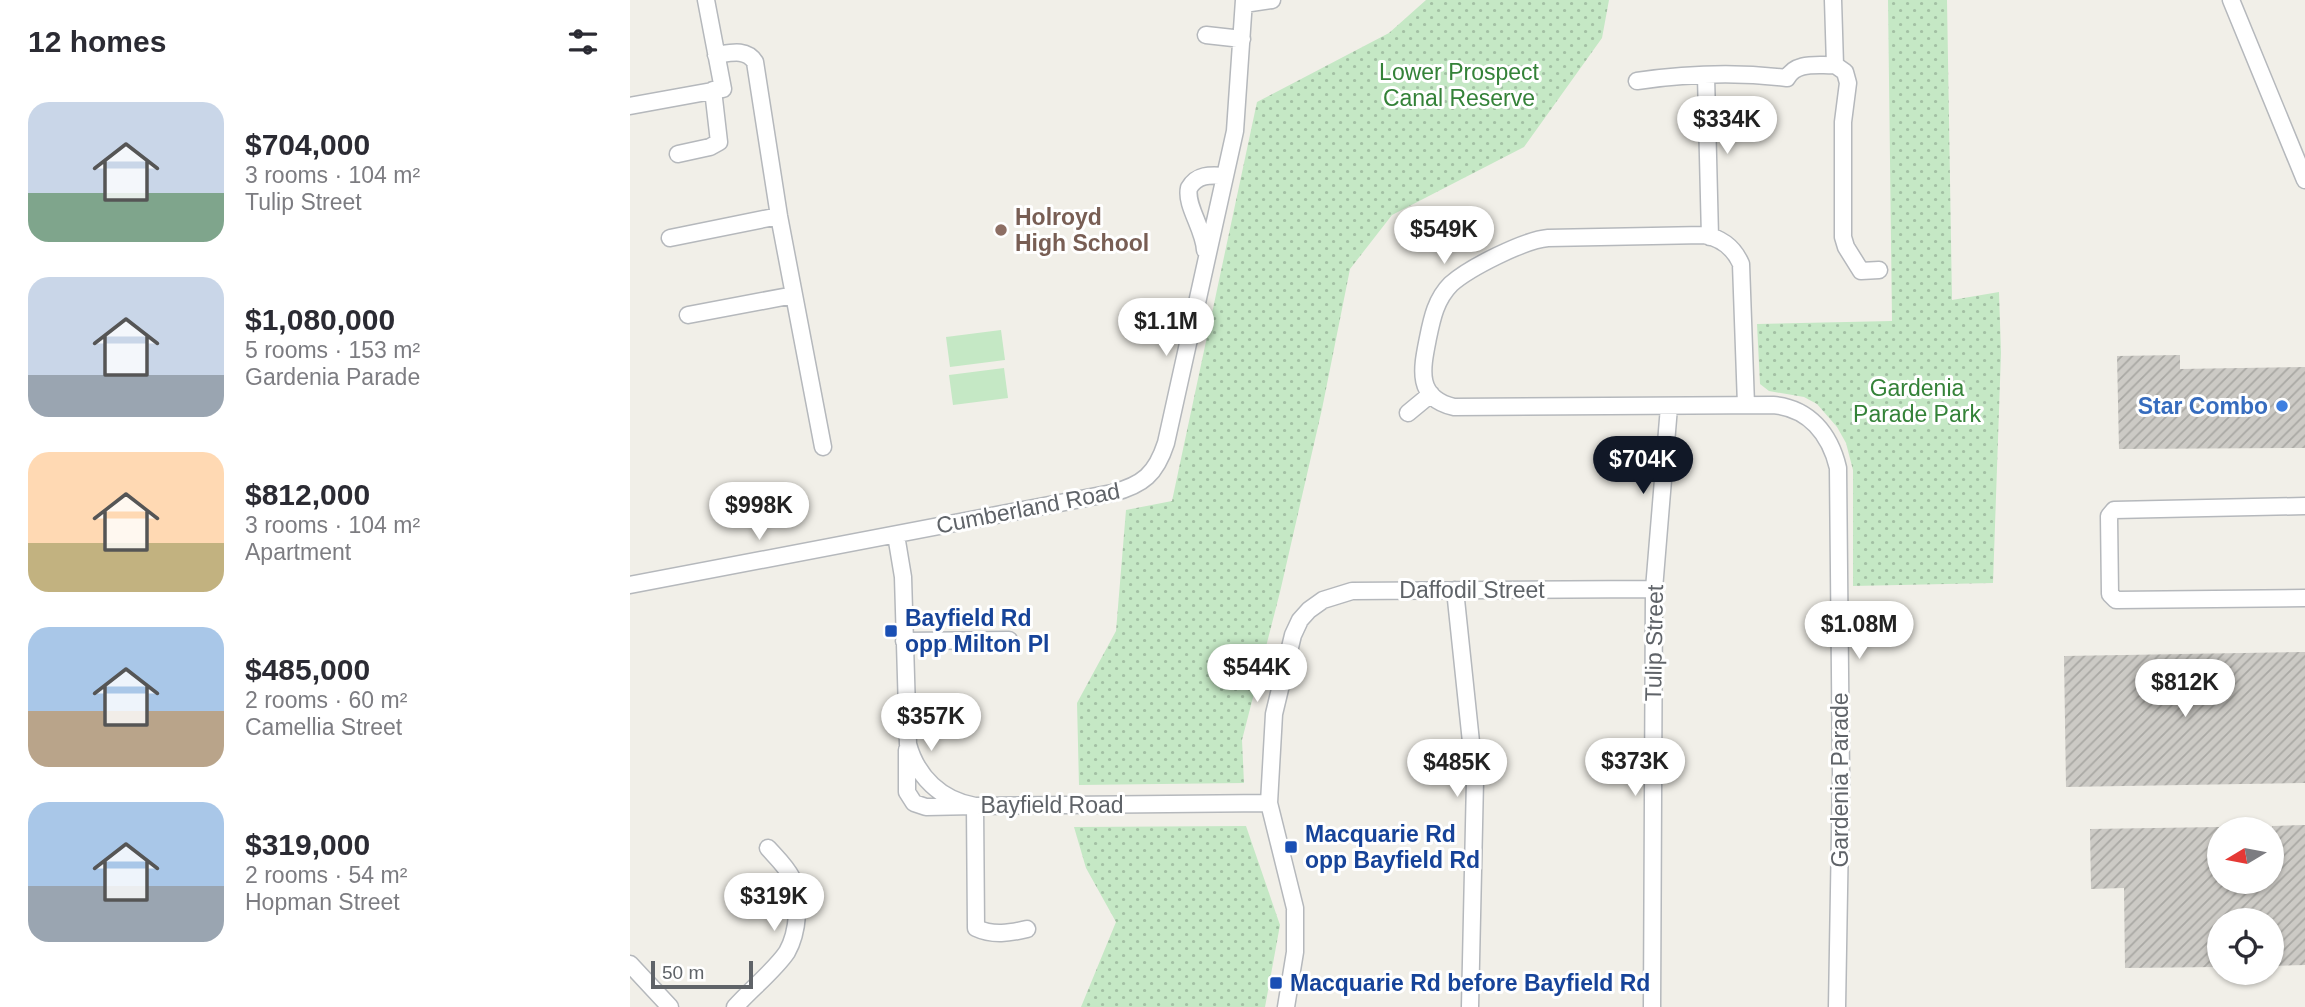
<!DOCTYPE html>
<html lang="en">
<head>
<meta charset="utf-8">
<style>
  :root { --surface:#fff; --page:#f7f7f7; --text:#2b2b33; --muted:#7c7c81; --accent:#111827 }
  body { margin:0; font-family:Helvetica,sans-serif; background:var(--page); color:var(--text); height:100vh; display:flex; flex-direction:column; font-size:26px; white-space:nowrap }
  * { box-sizing:border-box; margin:0 }
  p { font-size:23px; color:var(--muted) }
  .icon { flex:none; width:38px; height:38px; fill:none; stroke:currentColor; stroke-width:2; stroke-linecap:round; stroke-linejoin:round }
  .map { position:relative; flex:1; overflow:hidden }
  .details { display:flex; flex-direction:column; background:var(--surface); width:630px }
  .details>* { flex:none }
  .needle { width:46px; rotate:260deg }
  .controls { position:absolute; left:1577px; top:817px; display:grid; gap:14px }
  .controls a { display:grid; place-items:center; width:77px; height:77px; border-radius:50%; background:var(--surface); box-shadow:0 2px 5px #0004; font-size:35px }
  .scale { position:absolute; left:21px; bottom:18px; width:102px; box-sizing:border-box; padding-left:7px; border:4px solid #5f6368; border-top:0; font-size:19px; line-height:24px; white-space:nowrap; color:#5f6368; -webkit-text-stroke:5px #fff; paint-order:stroke }
  .price { position:absolute; translate:-50% -60px; padding:0 16px; border-radius:24px; background:#fff; color:#222; font-size:23px; line-height:46px; filter:drop-shadow(0 2px 4px #0008) }
  .price::after { content:''; position:absolute; left:50%; top:42px; width:21px; height:16px; margin-left:-10px; background:inherit; clip-path:polygon(0 0,100% 0,50% 100%) }
  .price.current { background:var(--accent); color:#fff }
  ul { padding:0; list-style:none }
  li { display:flex; align-items:center; gap:21px; height:175px; padding:0 28px }
  li span { display:grid; place-items:center; flex:none; width:196px; height:140px; border-radius:21px; color:#555 }
  li>.icon { margin-inline-start:auto }
  span .icon { width:84px; height:84px; fill:#fffc; stroke-width:1 }
  li b { font-size:30px }
  h2 { display:flex; justify-content:space-between; align-items:center; height:84px; padding:0 28px; font-size:30px }
  main { display:flex; flex:1; min-height:0 }
  .map>svg:first-child { display:block }
</style>
</head>
<body>
<main>
<section class="details">
<h2>12 homes<svg class="icon" aria-label="filters" viewBox="0 0 24 24"><path d="M4 7h16M4 17h16"/><circle cx="9" cy="7" r="2"/><circle cx="15" cy="17" r="2"/></svg></h2>
<ul>
<li><span style="background:linear-gradient(#c9d6e8 65%,#7fa58c 0)"><svg class="icon" aria-label="home" viewBox="0 0 24 24"><path d="M3 11l9-7 9 7M6 9v11h12V9"/></svg></span><div><b>$704,000</b><p>3 rooms · 104 m²</p><p>Tulip Street</p></div></li>
<li><span style="background:linear-gradient(#c9d6e8 70%,#9aa5b1 0)"><svg class="icon" aria-label="home" viewBox="0 0 24 24"><path d="M3 11l9-7 9 7M6 9v11h12V9"/></svg></span><div><b>$1,080,000</b><p>5 rooms · 153 m²</p><p>Gardenia Parade</p></div></li>
<li><span style="background:linear-gradient(#ffd9b3 65%,#c2b280 0)"><svg class="icon" aria-label="home" viewBox="0 0 24 24"><path d="M3 11l9-7 9 7M6 9v11h12V9"/></svg></span><div><b>$812,000</b><p>3 rooms · 104 m²</p><p>Apartment</p></div></li>
<li><span style="background:linear-gradient(#a9c7e8 60%,#b9a48a 0)"><svg class="icon" aria-label="home" viewBox="0 0 24 24"><path d="M3 11l9-7 9 7M6 9v11h12V9"/></svg></span><div><b>$485,000</b><p>2 rooms · 60 m²</p><p>Camellia Street</p></div></li>
<li><span style="background:linear-gradient(#a9c7e8 60%,#9aa5b1 0)"><svg class="icon" aria-label="home" viewBox="0 0 24 24"><path d="M3 11l9-7 9 7M6 9v11h12V9"/></svg></span><div><b>$319,000</b><p>2 rooms · 54 m²</p><p>Hopman Street</p></div></li>
</ul>
</section>
<div class="map">
<svg width="1675" height="1007" viewBox="0 0 1675 1007">
  <defs>
    <pattern id="green-dots" width="8" height="8" patternUnits="userSpaceOnUse" patternTransform="scale(1.75)"><rect width="8" height="8" fill="#c5e8c5"/><path d="M2 2h.1M6 6h.1" fill="none" stroke="#a3c0a4" stroke-width="1.8" stroke-linecap="round"/></pattern>
    <pattern id="building-hatch" width="6" height="6" patternUnits="userSpaceOnUse" patternTransform="scale(1.75)"><rect width="6" height="6" fill="#cccac5"/><path d="M-1 1l2-2M0 6l6-6M5 7l2-2" fill="none" stroke="#a9a8a4"/></pattern>
  </defs>
  <rect width="100%" height="100%" fill="#f1efe8"/>
  <!-- green -->
  <path fill="url(#green-dots)" d="M 796,0 L 979,0 L 972,38 L 894,147 L 762,215 L 720,269 L 692,409 L 650,592 L 612,740 L 614,783 L 449,785 L 447,703 L 486,631 L 496,510 L 542,501 L 627,102 L 759,33 Z
    M 1258,0 L 1317,0 L 1322,300 L 1369,292 L 1371,353 L 1363,583 L 1223,586 L 1223,470 L 1216,443 L 1207,427 L 1187,404 L 1174,397 L 1139,391 L 1130,384 L 1127,324 L 1262,321 Z
    M 616,826 L 650,925 L 635,1007 L 451,1007 L 486,922 L 456,868 L 444,827 Z"/>
  <!-- pitch -->
  <path fill="#c5e8c5" d="M 371,330 L 375,360 L 320,367 L 316,337 Z
    M 374,368 L 378,398 L 323,405 L 319,375 Z"/>
  <!-- building -->
  <path fill="url(#building-hatch)" d="M 1550,355 L 1550,369 L 1675,367 L 1675,448 L 1489,449 L 1487,356 Z
    M 1675,652 L 1675,783 L 1436,787 L 1434,656 Z
    M 1675,825 L 1675,965 L 1642,966 L 1642,920 L 1589,920 L 1589,967 L 1495,968 L 1494,888 L 1461,889 L 1460,829 L 1589,827 L 1589,882 L 1642,882 L 1642,826 Z"/>
  <g fill="none" stroke-linecap="round" stroke-linejoin="round">
    <!-- minor casing -->
    <g stroke="#b5b8bc" stroke-width="19">
      <path id="minor" d="M 1601,0 L 1675,180
        M 614,4 L 642,0
        M 576,35 L 612,39
        M 86,55 C 100,53 116,48 125,62 L 149,216 L 193,447
        M 1205,65 L 1215,72 L 1218,83 L 1213,122 L 1213,237 L 1216,247 L 1231,271 L 1249,270
        M 1076,76 L 1080,237
        M 1007,81 C 1055,74 1108,72 1157,78 C 1166,61 1188,66 1205,65 L 1203,0
        M 0,106 L 93,89 L 76,0
        M 48,154 L 80,147 L 89,142 L 83,90
        M 40,238 L 149,216
        M 575,250 C 574,229 555,205 559,188 C 567,174 580,175 595,176
        M 58,315 L 164,295
        M 1116,405 L 1111,264 C 1104,248 1091,238 1074,235 L 918,238 C 894,240 839,268 821,284 C 806,299 802,318 798,338 C 792,368 785,398 824,407 L 1143,405 C 1179,408 1200,434 1208,468 L 1211,775 L 1207,1007
        M 778,413 L 801,394
        M 1675,506 L 1484,510 L 1479,516 L 1480,594 L 1486,600 L 1675,598
        M 266,535 L 273,577 L 278,744 C 287,777 311,800 345,806 L 639,803
        M 0,585 L 482,493 C 513,485 526,474 536,443 L 605,131 L 614,0
        M 825,590 L 845,780 L 840,1007
        M 274,641 L 379,640
        M 277,750 L 277,792 L 284,803 L 296,807 L 345,806 L 346,928 C 363,936 380,933 397,929
        M 0,964 L 40,1007
        M 105,1007 C 120,990 145,970 157,952 C 168,933 171,897 162,878 C 156,866 146,857 138,848
        M 656,1007 L 665,952 L 665,908 L 639,803 L 644,714 L 663,635 L 670,620 L 679,610 L 693,600 L 722,591 L 1024,589
        M 1022,1007 L 1024,589 L 1039,407"/>
    </g>
    <!-- minor -->
    <use href="#minor" stroke="#fff" stroke-width="16"/>
  </g>
  <!-- markers -->
  <circle fill="#8d6e63" stroke="#fff" stroke-width="2.5" cx="371" cy="230" r="7"/>
  <circle fill="#3f7fe0" stroke="#fff" stroke-width="2.5" cx="1652" cy="406" r="7"/>
  <g fill="#1a4fb4" stroke="#fff" stroke-width="2.5">
    <rect x="254" y="624" width="14" height="14" rx="3.5"/>
    <rect x="654" y="840" width="14" height="14" rx="3.5"/>
    <rect x="639" y="976" width="14" height="14" rx="3.5"/>
  </g>
  <g text-anchor="middle" dominant-baseline="central" stroke-width="6" stroke-linejoin="round" paint-order="stroke">
    <!-- park labels -->
    <g font-size="23" fill="#348238" stroke="#fff">
      <text x="829" y="72">Lower Prospect<tspan x="829" dy="26">Canal Reserve</tspan></text>
      <text x="1287" y="388">Gardenia<tspan x="1287" dy="26">Parade Park</tspan></text>
    </g>
    <!-- education labels -->
    <g font-size="23" font-weight="bold" fill="#785e54" stroke="#fff" text-anchor="start">
      <text x="385" y="217">Holroyd<tspan x="385" dy="26">High School</tspan></text>
    </g>
    <!-- shop labels -->
    <g font-size="23" font-weight="bold" fill="#366cbe" stroke="#fff" text-anchor="end">
      <text x="1638" y="406">Star Combo</text>
    </g>
    <!-- street labels -->
    <g font-size="23" fill="#5f6368" stroke="#fff">
      <text transform="translate(398 508) rotate(-11)">Cumberland Road</text>
      <text x="842" y="590">Daffodil Street</text>
      <text transform="translate(1024 643) rotate(-89)">Tulip Street</text>
      <text transform="translate(1210 780) rotate(-90)">Gardenia Parade</text>
      <text x="422" y="805">Bayfield Road</text>
    </g>
    <!-- transit labels -->
    <g font-size="23" font-weight="bold" fill="#164399" stroke="#fff" text-anchor="start">
      <text x="275" y="618">Bayfield Rd<tspan x="275" dy="26">opp Milton Pl</tspan></text>
      <text x="675" y="834">Macquarie Rd<tspan x="675" dy="26">opp Bayfield Rd</tspan></text>
      <text x="660" y="983">Macquarie Rd before Bayfield Rd</text>
    </g>
  </g>
</svg>
<div class="controls">
<a><svg class="needle" viewBox="-14 -14 28 28"><path d="M0-13l5 13h-10z" fill="#e53935"/><path d="M0 13l5-13h-10z" fill="#7c7c81"/></svg></a>
<a><svg class="icon" aria-label="locate" viewBox="0 0 24 24"><circle cx="12" cy="12" r="6"/><path d="M12 2v4M12 18v4M2 12h4M18 12h4"/></svg></a>
</div>
<div class="scale">50 m</div>
<b class="price" style="left:1097px;top:156px">$334K</b>
<b class="price" style="left:814px;top:266px">$549K</b>
<b class="price" style="left:536px;top:358px">$1.1M</b>
<b class="price current" style="left:1013px;top:496px">$704K</b>
<b class="price" style="left:129px;top:542px">$998K</b>
<b class="price" style="left:1229px;top:661px">$1.08M</b>
<b class="price" style="left:627px;top:704px">$544K</b>
<b class="price" style="left:1555px;top:719px">$812K</b>
<b class="price" style="left:301px;top:753px">$357K</b>
<b class="price" style="left:1005px;top:798px">$373K</b>
<b class="price" style="left:827px;top:799px">$485K</b>
<b class="price" style="left:144px;top:933px">$319K</b>
</div>
</main>
</body>
</html>
